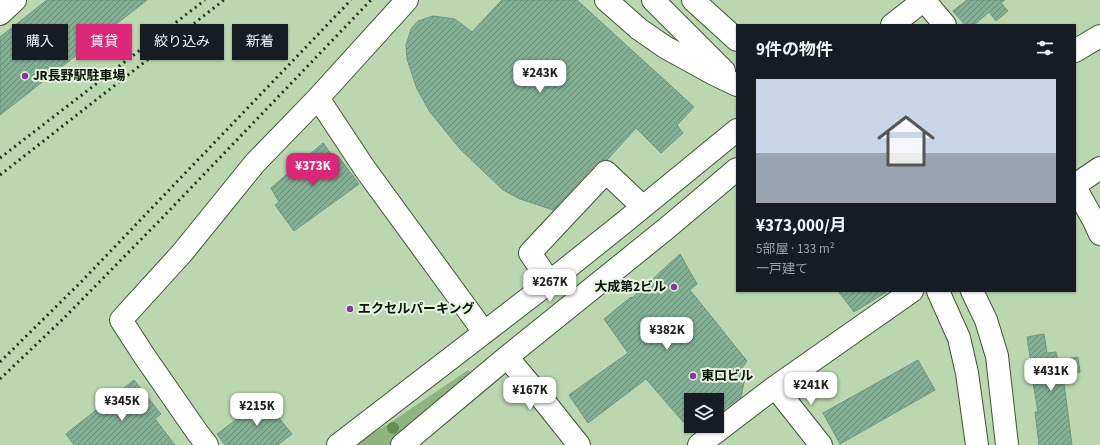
<!DOCTYPE html>
<html lang="ja">
<head>
<meta charset="utf-8">
<style>
  :root { --surface:#171b24; --page:#242831; --text:#f1f3f6; --muted:#9ea1a6; --line:#363941; --accent:#db2777 }
  body { margin:0; font-family:"Source Sans 3","Noto Sans JP",sans-serif; background:var(--page); color:var(--text); height:100vh; display:flex; flex-direction:column; font-size:15px; white-space:nowrap }
  * { box-sizing:border-box; margin:0 }
  p { font-size:13px; color:var(--muted) }
  .icon { flex:none; width:22px; height:22px; fill:none; stroke:currentColor; stroke-width:2; stroke-linecap:round; stroke-linejoin:round }
  .map { position:relative; flex:1; overflow:hidden }
  .sheet { position:absolute; left:736px; top:24px; width:340px; height:268px; display:flex; flex-direction:column; background:var(--surface); border-radius:0px; box-shadow:0 1px 3px #0004 }
  .sheet>* { flex:none }
  .banner { position:absolute; left:12px; top:24px; width:380px; height:36px; display:flex; gap:8px }
  .tools { position:absolute; left:684px; top:393px; display:grid; gap:8px }
  .tools a { display:grid; place-items:center; width:40px; height:40px; border-radius:0px; background:var(--surface); box-shadow:0 1px 3px #0004; font-size:20px }
  .price { position:absolute; translate:-50% -34px; padding:0 9px; border-radius:8px; background:#fff; color:#222; font-size:13px; line-height:26px; filter:drop-shadow(0 1px 2px #0008) }
  .price::after { content:''; position:absolute; left:50%; top:24px; width:12px; height:9px; margin-left:-6px; background:inherit; clip-path:polygon(0 0,100% 0,50% 100%) }
  .price.active { background:var(--accent); color:#fff }
  ul { padding:0; list-style:none }
  li { display:grid; align-content:center; gap:8px; height:212px; padding:0 20px }
  li+li { border-top:1px solid var(--line) }
  li span { display:grid; place-items:center; height:124px; border-radius:0px; color:#555 }
  li>.icon { margin-inline-start:auto }
  span .icon { width:72px; height:72px; fill:#fffc; stroke-width:1 }
  li b { font-size:17px }
  h2 { display:flex; justify-content:space-between; align-items:center; height:48px; padding:0 20px; font-size:17px }
  .tag { padding:0 14px; border-radius:0px; background:var(--surface); box-shadow:0 1px 3px #0004; font-size:14px; line-height:36px }
  .tag.active { background:var(--accent); color:#fff }
  .map>svg:first-child { display:block }
</style>
</head>
<body>
<div class="map">
<svg width="1100" height="445" viewBox="0 0 1100 445">
  <defs>
    <pattern id="building-hatch" width="6" height="6" patternUnits="userSpaceOnUse"><rect width="6" height="6" fill="#83af94"/><path d="M-1 1l2-2M0 6l6-6M5 7l2-2" fill="none" stroke="#698d77"/></pattern>
  </defs>
  <rect width="100%" height="100%" fill="#bbd7b0"/>
  <!-- green -->
  <path fill="#8eb580" d="M 468,370 L 472,374 L 389,445 L 352,445 L 390,423 Z"/>
  <!-- building -->
  <path fill="url(#building-hatch)" stroke="#6d987e" d="M 47,0 L 147,0 L 0,115 L 0,37 Z
    M 502,0 L 577,0 L 694,107 L 677,125 L 683,133 L 661,153 L 636,128 L 607,160 L 602,160 L 597,163 L 553,210 L 520,199 L 503,190 L 460,149 L 430,112 L 417,89 L 407,59 L 406,45 L 411,29 L 418,21 L 433,16 L 455,19 L 472,32 Z
    M 967,0 L 1005,0 L 1001,3 L 1008,11 L 996,21 L 989,12 L 974,25 L 965,25 L 953,11 Z
    M 323,143 L 335,159 L 338,156 L 359,184 L 294,231 L 275,205 L 279,202 L 271,188 Z
    M 680,254 L 697,284 L 690,290 L 747,361 L 739,372 L 745,378 L 741,397 L 717,414 L 717,400 L 691,400 L 691,426 L 701,426 L 692,432 L 646,379 L 588,423 L 569,395 L 628,353 L 604,319 L 631,297 L 632,298 Z
    M 838,291 L 888,291 L 854,312 Z
    M 1044,334 L 1047,353 L 1056,352 L 1058,360 L 1078,357 L 1080,372 L 1063,375 L 1072,445 L 1039,445 L 1035,412 L 1038,412 L 1031,370 L 1033,370 L 1030,357 L 1027,337 Z
    M 918,360 L 935,390 L 840,444 L 823,413 Z
    M 134,380 L 161,414 L 155,419 L 175,445 L 74,445 L 66,434 Z
    M 272,393 L 280,406 L 274,412 L 292,434 L 278,445 L 225,445 L 217,434 Z"/>
  <g fill="none" stroke-linecap="round" stroke-linejoin="round">
    <!-- minor casing -->
    <g stroke="#3c5433" stroke-width="24">
      <path id="minor" d="M 606,0 L 639,29 L 665,47 L 714,74 L 737,85
        M 653,0 L 724,71
        M 693,0 L 737,40
        M 924,0 L 945,25
        M 0,14 L 15,0
        M 892,25 L 924,0
        M 1075,51 L 1100,36
        M 318,98 L 407,0
        M 1075,185 L 1100,168
        M 1075,187 L 1094,221 L 1100,234
        M 549,281 L 530,253 L 606,172 L 643,207
        M 938,291 L 959,338 L 967,373 L 977,445
        M 972,291 L 986,320 L 997,356 L 1007,445
        M 507,357 L 548,406 L 579,445
        M 775,387 L 821,445
        M 207,445 L 197,432 L 145,357 L 121,320 L 182,253 L 255,163 L 318,98 L 365,169 L 484,332
        M 338,445 L 542,288 L 627,220 L 737,130
        M 402,445 L 507,357 L 667,228 L 737,169
        M 699,445 L 775,387 L 912,291"/>
    </g>
    <!-- minor -->
    <use href="#minor" stroke="#fff" stroke-width="22"/>
    <!-- rail -->
    <path stroke="#253221" stroke-width="3" stroke-dasharray="2 4" stroke-linecap="butt" d="M 0,158 L 205,0
      M 0,175 L 224,0
      M 0,362 L 80,283 L 351,0
      M 0,379 L 64,318 L 164,216 L 371,0"/>
  </g>
  <!-- trees -->
  <circle fill="#658d4f" cx="393" cy="428" r="6"/>
  <!-- markers -->
  <g fill="#8a35a4" stroke="#e5f3df" stroke-width="1.5">
    <circle cx="25" cy="76" r="4"/>
    <circle cx="674" cy="287" r="4"/>
    <circle cx="350" cy="309" r="4"/>
    <circle cx="693" cy="376" r="4"/>
  </g>
  <g text-anchor="middle" dominant-baseline="central" stroke-width="4" stroke-linejoin="round" paint-order="stroke">
    <!-- poi labels -->
    <g font-size="13" font-weight="bold" fill="#081205" stroke="#e5f3df" text-anchor="start">
      <text x="33" y="76">JR長野駅駐車場</text>
      <text x="666" y="287" text-anchor="end">大成第2ビル</text>
      <text x="358" y="309">エクセルパーキング</text>
      <text x="701" y="376">東口ビル</text>
    </g>
  </g>
</svg>
<div class="tools">
<a><svg class="icon" aria-label="layers" viewBox="0 0 24 24"><path d="M12 4l9 5-9 5-9-5zM3 14l9 5 9-5"/></svg></a>
</div>
<b class="price" style="left:540px;top:94px">¥243K</b>
<b class="price active" style="left:313px;top:187px">¥373K</b>
<b class="price" style="left:550px;top:303px">¥267K</b>
<b class="price" style="left:667px;top:351px">¥382K</b>
<b class="price" style="left:1051px;top:392px">¥431K</b>
<b class="price" style="left:811px;top:406px">¥241K</b>
<b class="price" style="left:530px;top:411px">¥167K</b>
<b class="price" style="left:122px;top:422px">¥345K</b>
<b class="price" style="left:257px;top:427px">¥215K</b>
<div class="banner">
<a class="tag">購入</a>
<a class="tag active">賃貸</a>
<a class="tag">絞り込み</a>
<a class="tag">新着</a>
</div>
<section class="sheet">
<h2>9件の物件<svg class="icon" aria-label="filters" viewBox="0 0 24 24"><path d="M4 7h16M4 17h16"/><circle cx="9" cy="7" r="2"/><circle cx="15" cy="17" r="2"/></svg></h2>
<ul>
<li><span style="background:linear-gradient(#c9d6e8 60%,#9aa5b1 0)"><svg class="icon" aria-label="home" viewBox="0 0 24 24"><path d="M3 11l9-7 9 7M6 9v11h12V9"/></svg></span><div><b>¥373,000/月</b><p>5部屋 · 133 m²</p><p>一戸建て</p></div></li>
</ul>
</section>
</div>
</body>
</html>
